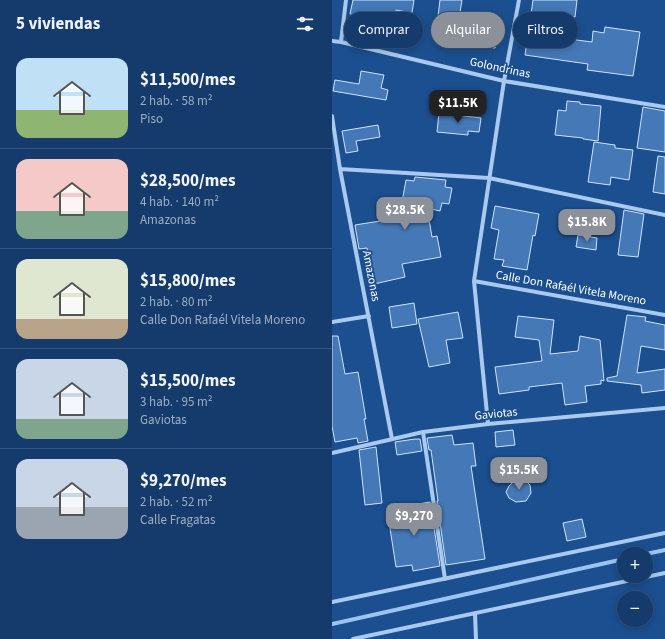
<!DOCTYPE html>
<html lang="es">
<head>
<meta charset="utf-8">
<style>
  :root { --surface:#143b6b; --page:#1d4271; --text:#f1f3f6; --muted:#9dadc1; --line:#33557e; --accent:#8c9099 }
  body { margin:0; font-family:"Source Sans 3",sans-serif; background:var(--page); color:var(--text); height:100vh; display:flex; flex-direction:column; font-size:15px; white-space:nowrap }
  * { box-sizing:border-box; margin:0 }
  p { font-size:13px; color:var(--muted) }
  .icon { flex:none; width:22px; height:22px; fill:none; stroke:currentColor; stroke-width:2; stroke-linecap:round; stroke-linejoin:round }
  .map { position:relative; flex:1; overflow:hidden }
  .side { display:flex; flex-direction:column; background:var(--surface); width:332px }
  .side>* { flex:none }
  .guide { position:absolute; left:12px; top:12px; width:261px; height:36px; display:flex; gap:8px }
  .buttons { position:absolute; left:285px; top:547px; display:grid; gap:8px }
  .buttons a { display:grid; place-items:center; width:36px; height:36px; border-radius:50%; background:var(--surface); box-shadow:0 2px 10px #0003,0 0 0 1px var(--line); font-size:20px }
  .price { position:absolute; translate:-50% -34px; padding:0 9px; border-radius:8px; background:var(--accent); color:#fff; font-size:13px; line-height:26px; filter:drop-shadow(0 1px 2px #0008) }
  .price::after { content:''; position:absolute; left:50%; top:24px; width:12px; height:9px; margin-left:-6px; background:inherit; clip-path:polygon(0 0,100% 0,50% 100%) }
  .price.on { background:#222; color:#fff }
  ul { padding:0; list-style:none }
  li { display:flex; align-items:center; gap:12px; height:100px; padding:0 16px }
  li+li { border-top:1px solid var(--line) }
  li span { display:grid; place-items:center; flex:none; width:112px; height:80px; border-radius:12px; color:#555 }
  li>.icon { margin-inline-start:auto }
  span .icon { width:48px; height:48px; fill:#fffc; stroke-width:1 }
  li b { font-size:17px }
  h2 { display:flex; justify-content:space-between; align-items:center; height:48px; padding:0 16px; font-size:17px }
  .tag { padding:0 14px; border-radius:18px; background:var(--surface); box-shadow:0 2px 10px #0003,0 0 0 1px var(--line); font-size:14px; line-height:36px }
  .tag.on { background:var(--accent); color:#fff }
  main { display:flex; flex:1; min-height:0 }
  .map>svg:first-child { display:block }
</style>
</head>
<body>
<main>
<section class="side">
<h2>5 viviendas<svg class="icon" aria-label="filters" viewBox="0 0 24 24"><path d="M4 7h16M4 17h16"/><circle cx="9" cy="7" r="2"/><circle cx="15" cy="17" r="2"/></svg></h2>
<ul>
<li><span style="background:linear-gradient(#bfe0f5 65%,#8fb573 0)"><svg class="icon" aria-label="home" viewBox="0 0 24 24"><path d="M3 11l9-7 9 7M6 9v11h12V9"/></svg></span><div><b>$11,500/mes</b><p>2 hab. · 58 m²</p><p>Piso</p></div></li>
<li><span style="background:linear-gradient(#f6c9c9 65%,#7fa58c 0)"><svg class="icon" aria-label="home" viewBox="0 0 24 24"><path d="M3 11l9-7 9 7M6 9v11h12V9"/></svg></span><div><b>$28,500/mes</b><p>4 hab. · 140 m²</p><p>Amazonas</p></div></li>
<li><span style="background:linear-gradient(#dfe7d0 75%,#b9a48a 0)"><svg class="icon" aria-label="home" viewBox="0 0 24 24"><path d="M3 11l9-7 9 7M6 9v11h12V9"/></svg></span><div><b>$15,800/mes</b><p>2 hab. · 80 m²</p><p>Calle Don Rafaél Vitela Moreno</p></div></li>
<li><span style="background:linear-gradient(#c9d6e8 75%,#7fa58c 0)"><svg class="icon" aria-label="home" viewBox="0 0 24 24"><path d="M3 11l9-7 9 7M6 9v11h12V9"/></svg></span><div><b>$15,500/mes</b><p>3 hab. · 95 m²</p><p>Gaviotas</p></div></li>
<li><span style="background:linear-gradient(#c9d6e8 60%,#9aa5b1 0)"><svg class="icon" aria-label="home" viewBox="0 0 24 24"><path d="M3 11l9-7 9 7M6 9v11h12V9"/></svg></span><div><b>$9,270/mes</b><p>2 hab. · 52 m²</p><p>Calle Fragatas</p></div></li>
</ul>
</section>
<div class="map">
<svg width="333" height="639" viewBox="0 0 333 639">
  <rect width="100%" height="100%" fill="#1b4f8f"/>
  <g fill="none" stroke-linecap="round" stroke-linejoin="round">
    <!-- stream -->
    <path stroke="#9cc4f0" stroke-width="4" d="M 314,554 L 333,550
      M 0,624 L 292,559"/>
  </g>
  <!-- building -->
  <path fill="#4478b7" stroke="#cfe3fa" d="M 21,0 L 82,0 L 80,13 L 64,10 L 62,20 L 41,16 L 41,19 L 18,14 Z
    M 108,0 L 130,0 L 127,19 L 167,25 L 163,48 L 125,43 L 126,36 L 104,32 Z
    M 201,0 L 245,0 L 243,17 L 225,15 L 222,37 L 260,42 L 261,31 L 272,33 L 273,27 L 308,32 L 301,76 L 255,70 L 256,64 L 193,55 Z
    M 29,71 L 52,75 L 49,88 L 56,90 L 54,100 L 1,91 L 3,80 L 27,84 Z
    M 235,101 L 248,102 L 248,104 L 269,106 L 266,141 L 251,139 L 251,138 L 223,135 L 226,110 L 234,111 Z
    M 311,107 L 333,111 L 333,152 L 305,148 Z
    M 107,113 L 149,118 L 147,132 L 136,131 L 136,135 L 105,132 Z
    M 46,125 L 48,137 L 24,141 L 26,151 L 14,153 L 10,131 Z
    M 262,142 L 283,145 L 283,148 L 301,150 L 297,180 L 279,177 L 278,185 L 256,182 Z
    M 326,156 L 333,157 L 333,194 L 321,192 Z
    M 83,177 L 114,180 L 113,187 L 120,188 L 117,204 L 110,203 L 108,211 L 95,208 L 100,237 L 105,236 L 109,257 L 70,264 L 73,277 L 42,284 L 35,248 L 27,249 L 23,225 L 67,218 L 74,180 L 82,181 Z
    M 163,206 L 207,214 L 203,236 L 201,235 L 195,270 L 170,266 L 172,260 L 162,259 L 167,230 L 159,228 Z
    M 292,210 L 312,214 L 306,257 L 286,255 Z
    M 246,235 L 265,238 L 264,250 L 244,247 Z
    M 82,303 L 85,324 L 60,328 L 57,307 Z
    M 126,312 L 131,338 L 114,340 L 118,363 L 97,367 L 86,319 Z
    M 295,315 L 314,317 L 313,321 L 333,325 L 333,350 L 309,346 L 305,373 L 333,369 L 333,390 L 310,393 L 309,385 L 275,381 L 275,378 L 285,376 Z
    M 186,316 L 222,320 L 218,354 L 246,351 L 248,336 L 268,340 L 272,381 L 269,380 L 269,384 L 253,386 L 255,402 L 233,405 L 230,383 L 197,387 L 197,390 L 167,394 L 163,367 L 210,361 L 207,340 L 183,337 Z
    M 0,336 L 6,336 L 13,374 L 26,372 L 34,419 L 32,419 L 36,441 L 26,443 L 25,438 L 3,442 L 0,426 Z
    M 181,430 L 183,445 L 164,447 L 163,432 Z
    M 120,435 L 122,445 L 141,443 L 144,466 L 139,466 L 153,559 L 114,565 L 105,501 L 106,501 L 99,450 L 97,450 L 95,438 Z
    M 83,439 L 88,439 L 90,451 L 65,455 L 63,442 Z
    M 44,447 L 50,503 L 33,505 L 27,450 Z
    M 193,480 L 198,485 L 199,493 L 194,501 L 184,502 L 177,498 L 174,492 L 177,486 L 181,482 Z
    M 98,502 L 108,566 L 81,571 L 80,565 L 64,567 L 55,509 Z
    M 250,519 L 254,537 L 235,541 L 231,523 Z"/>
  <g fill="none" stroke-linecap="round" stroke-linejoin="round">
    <!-- street -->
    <path stroke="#a9c9ee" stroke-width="4" d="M 0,41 L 9,42 L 172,81 L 333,107
      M 9,42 L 14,0
      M 0,116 L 8,169 L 60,439
      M 8,169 L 157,178 L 333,215
      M 142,281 L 333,315
      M 0,322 L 37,316
      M 156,424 L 142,281 L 172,81 L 187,0
      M 91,432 L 113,579
      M 0,453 L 91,432 L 156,424 L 333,408
      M 0,602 L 333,533
      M 143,613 L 144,639
      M 21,639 L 333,573"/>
  </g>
  <g text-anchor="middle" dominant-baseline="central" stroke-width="3.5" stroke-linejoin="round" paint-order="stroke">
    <!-- street labels -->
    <g font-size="12" fill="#fff" stroke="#1b4f8f">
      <text transform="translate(168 68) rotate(12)">Golondrinas</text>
      <text transform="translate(39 276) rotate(79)">Amazonas</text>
      <text transform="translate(239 288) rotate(10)">Calle Don Rafaél Vitela Moreno</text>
      <text transform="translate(164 414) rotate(-6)">Gaviotas</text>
    </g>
  </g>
</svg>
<div class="buttons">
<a>+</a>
<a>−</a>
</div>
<b class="price on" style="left:126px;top:124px">$11.5K</b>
<b class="price" style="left:73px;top:231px">$28.5K</b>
<b class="price" style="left:255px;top:243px">$15.8K</b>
<b class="price" style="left:187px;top:491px">$15.5K</b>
<b class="price" style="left:82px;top:537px">$9,270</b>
<div class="guide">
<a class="tag">Comprar</a>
<a class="tag on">Alquilar</a>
<a class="tag">Filtros</a>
</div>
</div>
</main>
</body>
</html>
